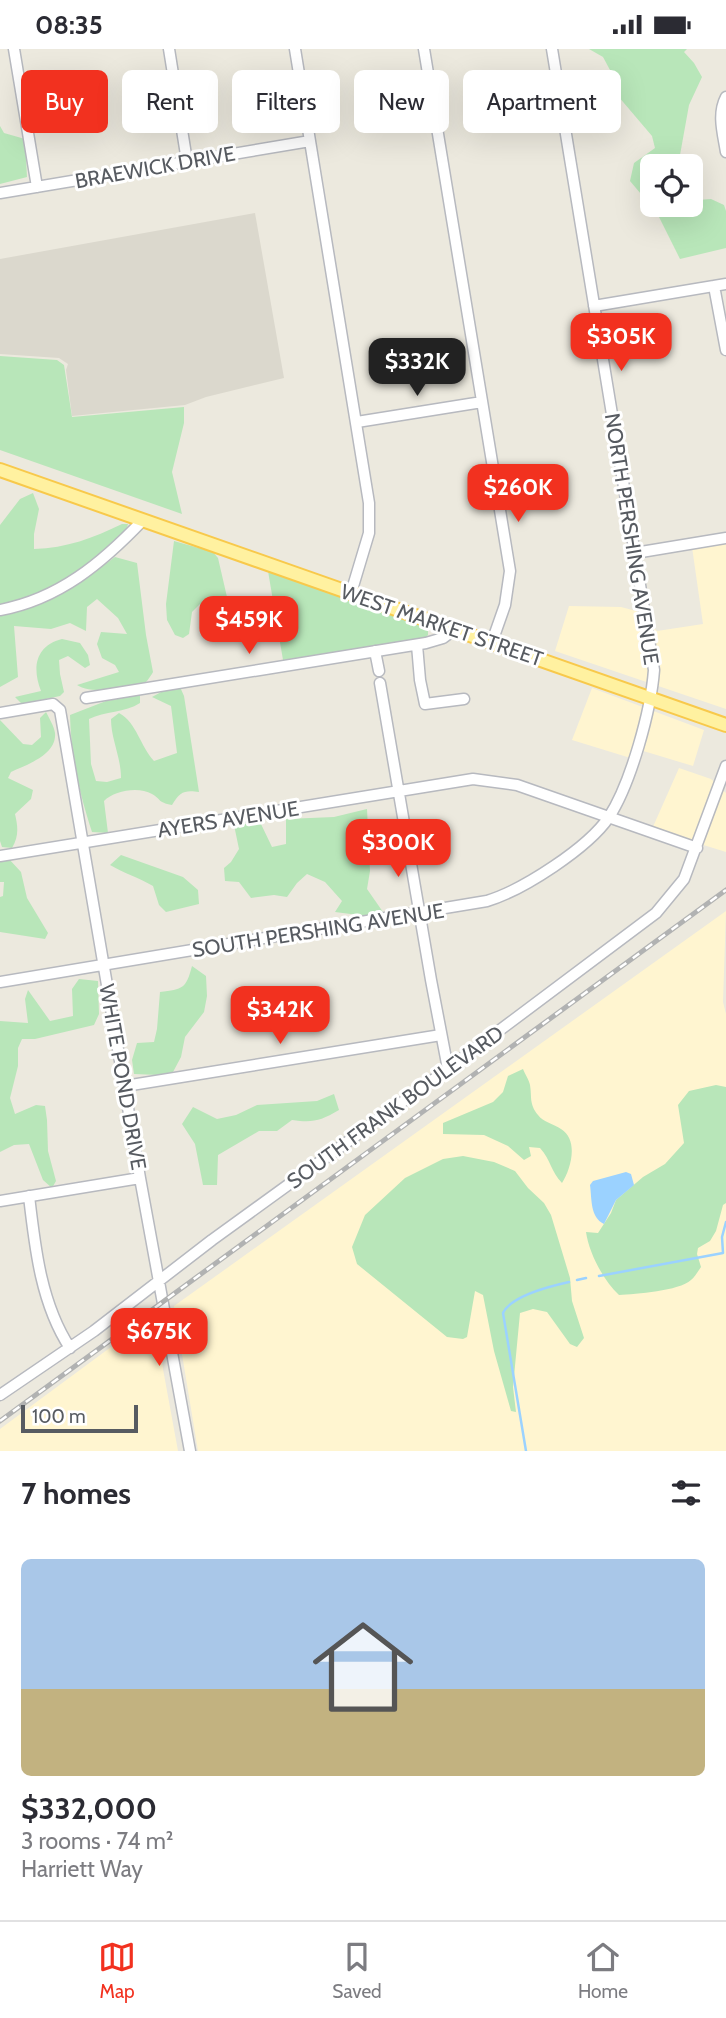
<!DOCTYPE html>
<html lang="en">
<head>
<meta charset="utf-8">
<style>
  :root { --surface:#fff; --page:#f7f7f7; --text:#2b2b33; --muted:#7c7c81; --line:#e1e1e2; --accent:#f2311f }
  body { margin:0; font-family:Cabin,sans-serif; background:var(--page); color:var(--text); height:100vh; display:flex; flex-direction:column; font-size:26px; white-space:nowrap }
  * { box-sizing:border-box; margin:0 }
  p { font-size:23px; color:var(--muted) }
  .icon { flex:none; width:38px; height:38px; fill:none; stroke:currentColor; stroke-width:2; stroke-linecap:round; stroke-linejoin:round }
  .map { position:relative; height:1402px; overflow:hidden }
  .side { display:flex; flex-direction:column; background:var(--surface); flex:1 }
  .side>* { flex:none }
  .hud { position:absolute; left:21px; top:21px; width:684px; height:63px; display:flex; gap:14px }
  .buttons { position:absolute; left:640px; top:105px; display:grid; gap:14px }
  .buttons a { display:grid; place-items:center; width:63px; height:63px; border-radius:10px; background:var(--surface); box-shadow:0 7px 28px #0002; font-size:35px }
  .scale { position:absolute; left:21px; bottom:18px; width:117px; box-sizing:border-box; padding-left:7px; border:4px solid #575b61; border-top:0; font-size:19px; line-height:24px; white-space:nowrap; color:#575b61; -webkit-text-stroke:5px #fff; paint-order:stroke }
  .price { position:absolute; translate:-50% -60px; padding:0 16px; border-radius:14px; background:var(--accent); color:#fff; font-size:23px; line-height:46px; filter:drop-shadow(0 2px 4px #0008) }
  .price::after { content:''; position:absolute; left:50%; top:42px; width:21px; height:16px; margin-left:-10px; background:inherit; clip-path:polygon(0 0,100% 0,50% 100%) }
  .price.current { background:#222; color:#fff }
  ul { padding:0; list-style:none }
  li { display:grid; align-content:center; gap:14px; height:371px; padding:0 21px }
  li span { display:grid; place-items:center; height:217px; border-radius:10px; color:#555 }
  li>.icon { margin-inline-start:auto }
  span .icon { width:126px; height:126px; fill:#fffc; stroke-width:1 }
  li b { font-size:30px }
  h2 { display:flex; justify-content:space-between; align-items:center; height:84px; padding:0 21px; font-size:30px }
  .chip { padding:0 24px; border-radius:10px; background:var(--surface); box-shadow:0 7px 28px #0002; font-size:24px; line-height:63px }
  .chip.current { background:var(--accent); color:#fff }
  .status { display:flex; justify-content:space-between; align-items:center; height:49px; padding:0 35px; background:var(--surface); direction:ltr }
  .status svg { height:19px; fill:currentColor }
  .tab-bar { display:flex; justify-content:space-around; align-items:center; height:98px; border-top:2px solid var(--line); background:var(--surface); font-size:19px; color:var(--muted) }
  .tab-bar a { display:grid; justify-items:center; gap:4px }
  .tab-bar .current { color:var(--accent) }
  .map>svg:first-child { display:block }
</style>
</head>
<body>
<div class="status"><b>08:35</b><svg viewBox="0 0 49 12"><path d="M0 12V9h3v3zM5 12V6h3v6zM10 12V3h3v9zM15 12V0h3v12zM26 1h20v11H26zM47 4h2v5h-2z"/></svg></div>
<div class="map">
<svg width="726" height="1402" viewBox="0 0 726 1402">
  <rect width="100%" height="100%" fill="#ece9de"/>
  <!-- commercial -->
  <path fill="#fff5d0" d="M 726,493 L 726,660 L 555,602 L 569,557 L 621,558 L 636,562 L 657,582 L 703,575 L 692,498 Z
    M 592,639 L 704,681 L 693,717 L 640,701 L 637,711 L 572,691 Z
    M 679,719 L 711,730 L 726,744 L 726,803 L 652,780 Z
    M 726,862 L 723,953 L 726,965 L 726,1402 L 198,1402 L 174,1257 Z
    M 157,1264 L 163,1320 L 178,1402 L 0,1402 L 0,1380 Z"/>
  <!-- education -->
  <path fill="#dbd8cd" d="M 255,164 L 284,329 L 206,348 L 185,356 L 72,367 L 66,321 L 68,315 L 59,309 L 0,305 L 0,210 Z"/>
  <!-- green -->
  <path fill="#b8e6b9" d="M 589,0 L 687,0 L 684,3 L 694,14 L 702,28 L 689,56 L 680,106 L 691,117 L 653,117 L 653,156 L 691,156 L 691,141 L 698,151 L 711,150 L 724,156 L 726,162 L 726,199 L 680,210 L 657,164 L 630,132 L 634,114 L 655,99 L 652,87 L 618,47 L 610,21 L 603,8 Z
    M 0,77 L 4,84 L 25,90 L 27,128 L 0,135 Z
    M 0,307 L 57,311 L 64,316 L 72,368 L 184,358 L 184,374 L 172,423 L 182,465 L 0,401 Z
    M 33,444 L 39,460 L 34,485 L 34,500 C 67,499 93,489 122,475 L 128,475 C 125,493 56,538 38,545 C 26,550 12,552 0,555 L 0,476 L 20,450 Z
    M 174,492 L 213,503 L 218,509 L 227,548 L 229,570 L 223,570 L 200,555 L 192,563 L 189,585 L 183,589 L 175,586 L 167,571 L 166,555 Z
    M 115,508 L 137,514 L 146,586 L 153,623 C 152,625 148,631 146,633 C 133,642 90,645 77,636 L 119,623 L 115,616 L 102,609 L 97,595 L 101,583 L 127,585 L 118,569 L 97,550 L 87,558 L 86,582 L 70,574 L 51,580 L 14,577 L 18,628 L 0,638 L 0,564 L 71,540 Z
    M 268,522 L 428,579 L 428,586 L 425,589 L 283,611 Z
    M 62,590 L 80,594 L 88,606 L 90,616 L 85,619 L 68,607 L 59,611 L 60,625 L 64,643 L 60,647 L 22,655 L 15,648 L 41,642 C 32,619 35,597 62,590 Z
    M 180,638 L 184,647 L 199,743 C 184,741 180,743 172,756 C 157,753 162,751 152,745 C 138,737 114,742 104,752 L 108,784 L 92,783 C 79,743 71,708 70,666 L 106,652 L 140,646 L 140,654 C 125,664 105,662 89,670 L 91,715 L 96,732 L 107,733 L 121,729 C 121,708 111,690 111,670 L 119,664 C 137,674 140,697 154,712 L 177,704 L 171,657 L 152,648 L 163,642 Z
    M 46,663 C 49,669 54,677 55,684 C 57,706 26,716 11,723 L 8,729 L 33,741 L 31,750 L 15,765 C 18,778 19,787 12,799 L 2,798 L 0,792 L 0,671 L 23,695 L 32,696 L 41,688 L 40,669 Z
    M 367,760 L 370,822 L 367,840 L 383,863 L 366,867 L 335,863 L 342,852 L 325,833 L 307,825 L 297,834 L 287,848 L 274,846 L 251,849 L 239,833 L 225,832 L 224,819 L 231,813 L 239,800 L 234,776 L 260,773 L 272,798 L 286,795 L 286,770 L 334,768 Z
    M 121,806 L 183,828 L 198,841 L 199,855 L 166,863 L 159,856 L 153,837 C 138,828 125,825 110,816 Z
    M 9,810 L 21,823 L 27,849 L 48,884 L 45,890 L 0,883 L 0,848 L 3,847 L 4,833 L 0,833 L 0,811 Z
    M 192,917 L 206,927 L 207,947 L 204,963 L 185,988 L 181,1008 L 173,1023 L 158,1026 L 134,1025 L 132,1011 L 137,994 L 154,993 L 157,980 L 160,943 C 183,940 186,940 192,917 Z
    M 79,930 L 98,932 L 99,965 L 94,976 L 35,990 L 22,990 L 18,999 L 18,1017 L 10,1049 L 15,1065 L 36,1056 L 45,1057 L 47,1071 L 48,1102 L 56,1132 L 52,1139 L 43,1131 L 29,1095 L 14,1096 L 0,1103 L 0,972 L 28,974 L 25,950 L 28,941 L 50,972 L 73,967 L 72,940 Z
    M 523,1020 C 525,1025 529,1031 530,1036 C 532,1048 529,1055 538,1066 C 543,1073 554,1075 561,1080 C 579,1091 571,1120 562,1134 C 551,1123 551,1111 540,1099 L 529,1098 L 531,1107 L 524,1111 L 508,1097 L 484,1086 L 443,1085 L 443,1074 L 493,1053 L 503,1043 L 508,1027 Z
    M 716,1036 L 726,1038 L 726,1154 L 723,1156 L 716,1182 L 710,1192 L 698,1199 L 697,1205 L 701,1218 C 698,1222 695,1228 691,1231 C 679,1242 636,1245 619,1246 C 603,1231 589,1204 586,1183 L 598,1184 L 611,1164 L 616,1151 L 643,1128 L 665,1115 L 684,1094 L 678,1056 L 689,1042 Z
    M 334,1045 L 339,1061 C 320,1072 313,1074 292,1071 L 277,1082 L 259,1082 L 218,1106 L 217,1136 L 203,1136 L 195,1095 L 182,1075 L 193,1058 L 217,1070 L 236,1066 L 257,1056 L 317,1052 Z
    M 463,1107 L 494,1113 L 515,1122 L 528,1139 L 544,1154 L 551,1166 L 570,1229 L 572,1252 L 584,1289 L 577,1298 L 570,1295 L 547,1263 L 533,1260 L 520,1264 L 513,1338 L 516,1363 L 511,1362 L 494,1302 L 483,1246 L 475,1242 L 467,1288 L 463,1290 L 447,1288 L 357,1215 L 352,1198 L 365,1166 L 405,1129 L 443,1110 Z"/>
  <!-- water -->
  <path fill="#9bd2ff" d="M 626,1123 L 631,1125 L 634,1136 L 616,1151 L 604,1175 C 590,1168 592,1151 590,1136 L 593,1132 Z"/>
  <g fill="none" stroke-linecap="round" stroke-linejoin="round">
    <!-- stream -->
    <path stroke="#9bd2ff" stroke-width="2.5" d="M 599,1227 L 723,1204 L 722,1188 L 726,1173
      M 577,1231 L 586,1229
      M 526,1402 L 503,1264 C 511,1247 551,1237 569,1233"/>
    <!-- minor casing -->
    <g stroke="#b7b9bf" stroke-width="13">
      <path id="minor" d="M 14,0 L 37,138
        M 169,0 L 187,112
        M 295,0 L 369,454 L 369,484 L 351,544
        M 424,0 L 510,522 L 505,556 L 492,593
        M 726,48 C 717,65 723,84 726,103
        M 0,144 L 310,92
        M 714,237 L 726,301
        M 594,257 L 726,235
        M 357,373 L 482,353
        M 635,504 L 726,489
        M 0,561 C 59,550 102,514 143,471
        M 417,596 L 420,631 L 425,655 L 464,650
        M 375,602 L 379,622
        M 380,634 L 431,931 L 448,1020
        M 86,649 L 426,594 L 443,589 L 455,580
        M 0,664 L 53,655 L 60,661 L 140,1129 L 190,1402
        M 0,807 L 473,730 L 517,736 L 697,799
        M 0,933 L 487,852 C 523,841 588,799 609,768 C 631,734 651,661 654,621 L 552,0
        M 125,1037 L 441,986
        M 29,1147 C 35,1199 41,1255 70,1299
        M 0,1152 L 140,1129
        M 0,1346 L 94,1282 L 212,1191 L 448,1020 L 656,864 L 684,830 L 726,717"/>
    </g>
    <!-- major casing -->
    <g stroke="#f8c94b" stroke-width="16">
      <path id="major" d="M 0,421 L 726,676"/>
    </g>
    <!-- minor -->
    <use href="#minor" stroke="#fff" stroke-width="10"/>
    <!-- major -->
    <use href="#major" stroke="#fff1a0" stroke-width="12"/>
    <!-- rail casing -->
    <g stroke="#b1b2b2" stroke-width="5">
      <path id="rail" d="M 0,1372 L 726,841"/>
    </g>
    <!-- rail -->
    <use href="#rail" stroke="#fff" stroke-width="2.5" stroke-dasharray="8" stroke-linecap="butt"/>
  </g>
  <g text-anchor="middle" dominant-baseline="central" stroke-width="6" stroke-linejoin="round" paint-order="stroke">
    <!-- street labels -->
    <g font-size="21" fill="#575b61" stroke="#fff">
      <text transform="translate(155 118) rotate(-10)">BRAEWICK DRIVE</text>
      <text transform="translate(632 490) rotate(81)">NORTH PERSHING AVENUE</text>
      <text transform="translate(442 576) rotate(19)">WEST MARKET STREET</text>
      <text transform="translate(228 770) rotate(-9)">AYERS AVENUE</text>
      <text transform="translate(318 881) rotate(-9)">SOUTH PERSHING AVENUE</text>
      <text transform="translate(123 1028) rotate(80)">WHITE POND DRIVE</text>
      <text transform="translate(395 1058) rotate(-36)">SOUTH FRANK BOULEVARD</text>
    </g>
  </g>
</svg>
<div class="buttons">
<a><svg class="icon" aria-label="locate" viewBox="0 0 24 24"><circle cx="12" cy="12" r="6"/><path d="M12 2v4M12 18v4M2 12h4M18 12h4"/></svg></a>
</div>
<div class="scale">100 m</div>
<b class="price" style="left:621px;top:324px">$305K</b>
<b class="price current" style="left:417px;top:349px">$332K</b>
<b class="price" style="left:518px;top:475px">$260K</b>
<b class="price" style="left:249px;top:607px">$459K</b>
<b class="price" style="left:398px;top:830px">$300K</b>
<b class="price" style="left:280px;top:997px">$342K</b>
<b class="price" style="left:159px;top:1319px">$675K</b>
<div class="hud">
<a class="chip current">Buy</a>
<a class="chip">Rent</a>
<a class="chip">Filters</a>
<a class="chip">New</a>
<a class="chip">Apartment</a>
</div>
</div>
<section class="side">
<h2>7 homes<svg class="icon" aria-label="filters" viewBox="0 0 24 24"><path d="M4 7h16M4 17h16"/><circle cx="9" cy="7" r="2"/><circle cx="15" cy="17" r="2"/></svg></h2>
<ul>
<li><span style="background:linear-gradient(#a9c7e8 60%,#c2b280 0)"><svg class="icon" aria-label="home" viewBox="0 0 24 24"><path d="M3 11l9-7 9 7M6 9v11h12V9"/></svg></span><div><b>$332,000</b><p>3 rooms · 74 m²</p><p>Harriett Way</p></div></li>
</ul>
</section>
<nav class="tab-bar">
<a class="current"><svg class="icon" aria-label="map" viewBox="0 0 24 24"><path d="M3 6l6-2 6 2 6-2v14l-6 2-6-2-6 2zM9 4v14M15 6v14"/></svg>Map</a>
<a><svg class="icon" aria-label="saved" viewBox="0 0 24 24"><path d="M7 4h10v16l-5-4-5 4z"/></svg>Saved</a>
<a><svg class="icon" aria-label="home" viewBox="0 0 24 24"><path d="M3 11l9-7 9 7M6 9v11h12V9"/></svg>Home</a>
</nav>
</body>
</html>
